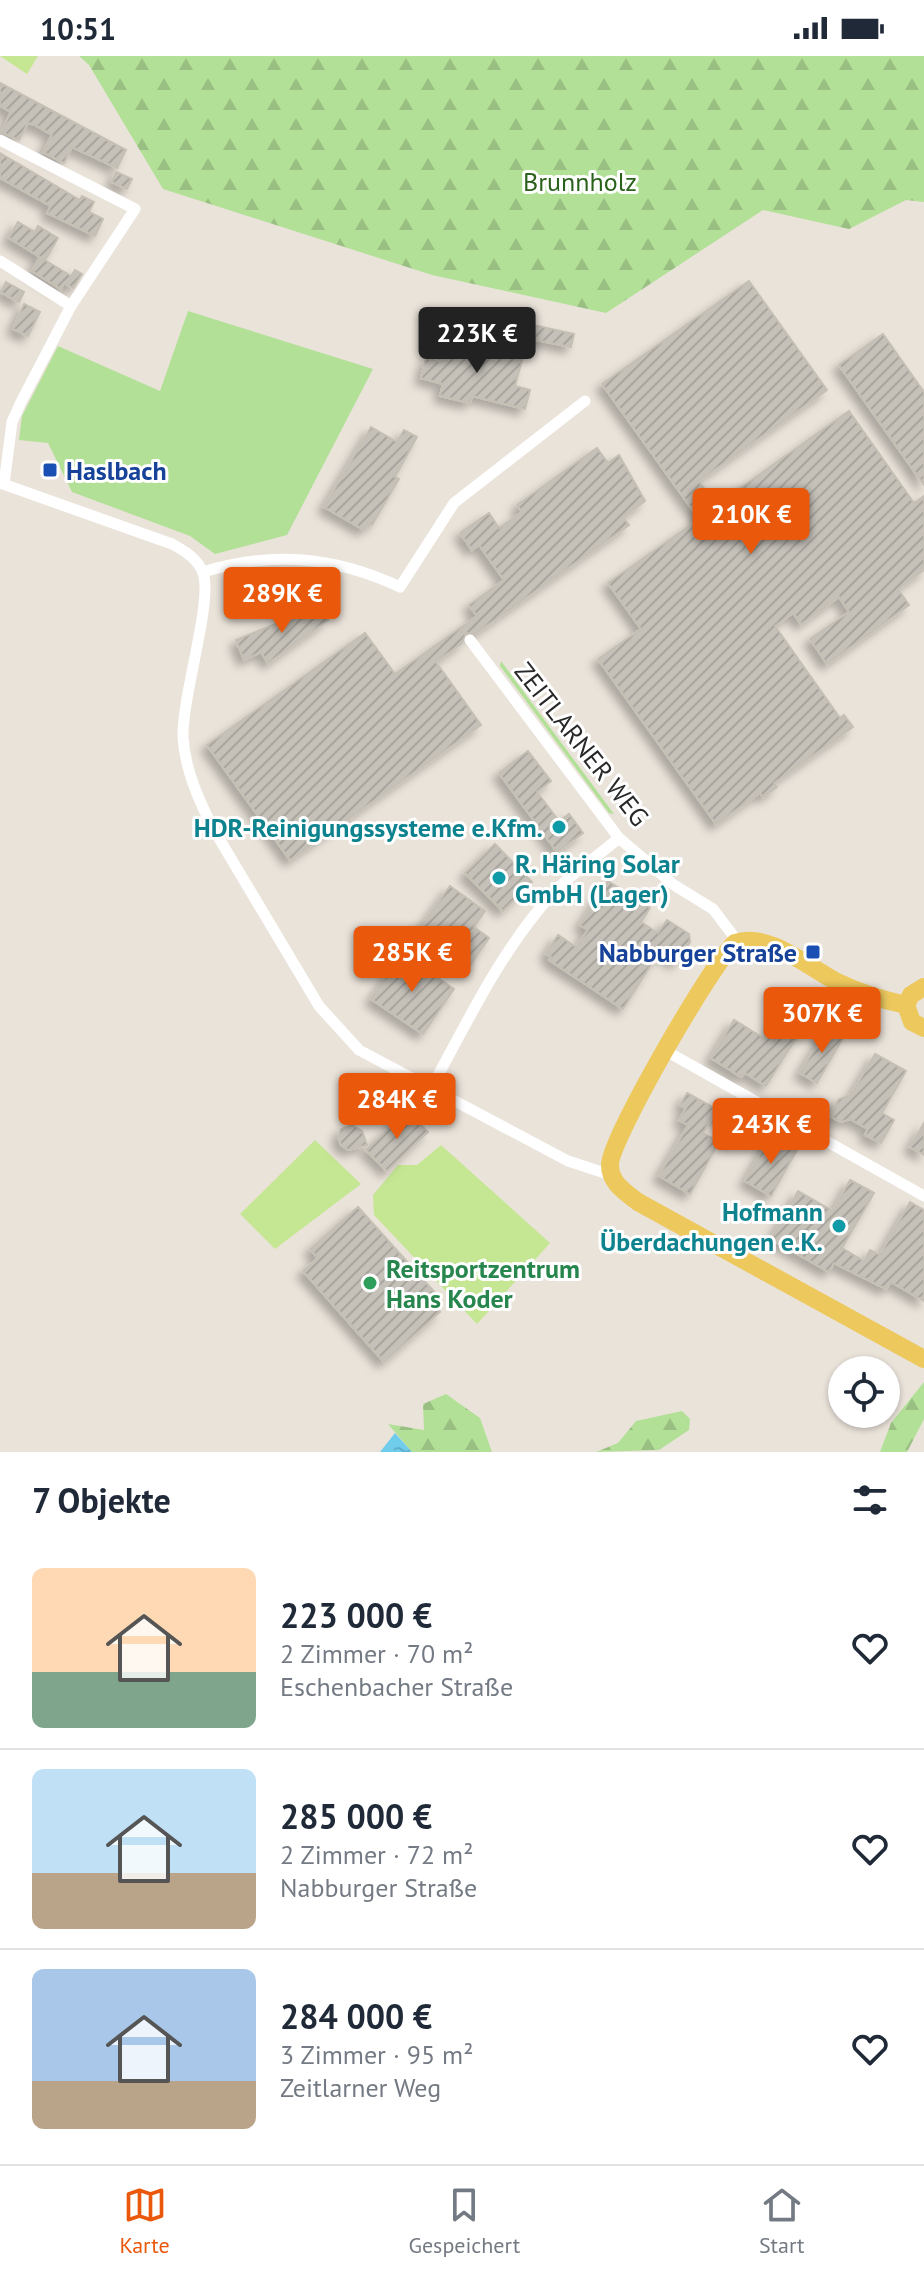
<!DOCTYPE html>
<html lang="de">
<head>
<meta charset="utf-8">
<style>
  :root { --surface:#fff; --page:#f6f6f7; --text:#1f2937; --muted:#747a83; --line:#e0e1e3; --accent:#ea580c }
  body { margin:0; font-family:"PT Sans",sans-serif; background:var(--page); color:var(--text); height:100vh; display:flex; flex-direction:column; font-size:30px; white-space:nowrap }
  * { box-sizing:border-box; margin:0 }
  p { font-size:26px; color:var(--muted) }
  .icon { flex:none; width:44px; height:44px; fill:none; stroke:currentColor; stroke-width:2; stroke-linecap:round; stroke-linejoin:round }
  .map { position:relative; height:1396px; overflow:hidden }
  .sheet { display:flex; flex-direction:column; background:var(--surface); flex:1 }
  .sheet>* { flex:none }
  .buttons { position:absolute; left:828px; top:1300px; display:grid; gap:16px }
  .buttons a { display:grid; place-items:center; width:72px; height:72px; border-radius:50%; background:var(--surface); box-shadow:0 2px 6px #0004; font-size:40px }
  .price { position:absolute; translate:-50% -68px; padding:0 18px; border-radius:8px; background:var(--accent); color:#fff; font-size:26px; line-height:52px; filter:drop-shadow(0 2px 4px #0008) }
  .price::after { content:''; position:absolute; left:50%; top:48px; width:24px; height:18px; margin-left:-12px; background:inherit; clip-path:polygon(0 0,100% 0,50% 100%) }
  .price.active { background:#222; color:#fff }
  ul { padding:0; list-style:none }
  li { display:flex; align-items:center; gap:24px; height:200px; padding:0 32px }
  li+li { border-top:2px solid var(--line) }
  li span { display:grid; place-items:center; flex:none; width:224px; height:160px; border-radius:12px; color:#555 }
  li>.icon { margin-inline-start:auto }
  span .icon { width:96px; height:96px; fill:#fffc; stroke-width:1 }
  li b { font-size:34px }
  h2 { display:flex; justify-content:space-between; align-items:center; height:96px; padding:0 32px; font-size:34px }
  .status { display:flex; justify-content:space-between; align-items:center; height:56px; padding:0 40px; background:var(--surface); direction:ltr }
  .status svg { height:22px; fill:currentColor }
  .menu { display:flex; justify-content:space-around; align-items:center; height:112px; border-top:2px solid var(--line); background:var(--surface); font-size:22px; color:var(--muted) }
  .menu a { display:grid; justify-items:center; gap:4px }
  .menu .active { color:var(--accent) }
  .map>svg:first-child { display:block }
</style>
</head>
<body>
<div class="status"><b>10:51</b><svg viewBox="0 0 49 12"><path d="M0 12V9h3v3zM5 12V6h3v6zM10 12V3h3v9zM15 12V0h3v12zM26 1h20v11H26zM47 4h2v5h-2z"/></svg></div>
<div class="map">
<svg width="924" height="1396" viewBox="0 0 924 1396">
  <defs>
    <pattern id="forest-firs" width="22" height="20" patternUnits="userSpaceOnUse" patternTransform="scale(2)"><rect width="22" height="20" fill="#b2e097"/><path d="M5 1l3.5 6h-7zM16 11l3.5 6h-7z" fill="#99c082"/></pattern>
    <pattern id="water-ripples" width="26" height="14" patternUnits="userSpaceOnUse" patternTransform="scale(2)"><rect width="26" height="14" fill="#6fcceb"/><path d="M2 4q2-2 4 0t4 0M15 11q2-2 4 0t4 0" fill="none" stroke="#60afca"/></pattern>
    <pattern id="building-hatch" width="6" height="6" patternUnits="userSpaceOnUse" patternTransform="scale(2)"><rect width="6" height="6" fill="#c5c1b9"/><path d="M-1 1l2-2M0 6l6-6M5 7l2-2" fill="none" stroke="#a9a69f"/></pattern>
    <filter id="shadow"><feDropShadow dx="-6" dy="6" stdDeviation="4" flood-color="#0004"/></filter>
  </defs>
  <rect width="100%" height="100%" fill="#eae3da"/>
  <!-- grass -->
  <path fill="#b2e097" d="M 188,255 L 373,313 L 287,479 L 215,498 L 190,480 L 72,436 L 48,387 L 19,384 L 22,360 L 58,290 L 160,335 Z
    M 501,605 L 614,758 L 609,757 L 500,610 Z"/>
  <!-- forest -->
  <path fill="url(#forest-firs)" d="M 79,0 L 924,0 L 924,146 L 906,144 L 849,173 L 763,154 L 606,257 L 432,219 L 163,133 L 89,9 Z
    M 924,1326 L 924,1363 L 907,1396 L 880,1396 L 891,1367 Z
    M 446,1338 L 480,1362 L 492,1396 L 412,1396 L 388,1368 L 424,1374 L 423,1348 Z
    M 682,1355 L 690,1363 L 689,1374 L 659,1394 L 596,1396 L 618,1387 L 636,1365 Z"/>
  <!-- pitch -->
  <path fill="#c5e793" d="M 0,0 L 38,0 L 27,18 Z
    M 315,1084 L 361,1128 L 275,1193 L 240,1158 Z
    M 441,1089 L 550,1187 L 477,1268 L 374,1159 L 373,1139 L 398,1109 L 417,1109 Z"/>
  <!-- water -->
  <path fill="url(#water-ripples)" d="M 395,1377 L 412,1396 L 380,1396 Z"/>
  <!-- building -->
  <path fill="url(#building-hatch)" stroke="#c5bfb4" stroke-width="2" filter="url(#shadow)" d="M 0,27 L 126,94 L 117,112 L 72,91 L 64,107 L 43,96 L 52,79 L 35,69 L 28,67 L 19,84 L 1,76 L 11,56 L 0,50 Z
    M 0,97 L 80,144 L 82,140 L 94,146 L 89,156 L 103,163 L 95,180 L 47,157 L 51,150 L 0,122 Z
    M 116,116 L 132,123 L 127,133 L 112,126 Z
    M 18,166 L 35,176 L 38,170 L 58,182 L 45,204 L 9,182 Z
    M 40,201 L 71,220 L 75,214 L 82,218 L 73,232 L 64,227 L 61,233 L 32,215 Z
    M 749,225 L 827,334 L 699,425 L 716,449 L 849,355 L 914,447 L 924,440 L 924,514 L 898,533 L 909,549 L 827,608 L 810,583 L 849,556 L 839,541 L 801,568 L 793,557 L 775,570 L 840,662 L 844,659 L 853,671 L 774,727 L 777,731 L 763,741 L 760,737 L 716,768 L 598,603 L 641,573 L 608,527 L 699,463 L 602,328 Z
    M 6,226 L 24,236 L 19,246 L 1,236 Z
    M 24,248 L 40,256 L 28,280 L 13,273 Z
    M 533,269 L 574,278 L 571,291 L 531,283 Z
    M 883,278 L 924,336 L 924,429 L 839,309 Z
    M 447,283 L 523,301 L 515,330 L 530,334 L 525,353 L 472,340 L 470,347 L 440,340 L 443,328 L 421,322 L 426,302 L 441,306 Z
    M 371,371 L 397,386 L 404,374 L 417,381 L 395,421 L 399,423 L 372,469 L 368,467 L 364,474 L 324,451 Z
    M 597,392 L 608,407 L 619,399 L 645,445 L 623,461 L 629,469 L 475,578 L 466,577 L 462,587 L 436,606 L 481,669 L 290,804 L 207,689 L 365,577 L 395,618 L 477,560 L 469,549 L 504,524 L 479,489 L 472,494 L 460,477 L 489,457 L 499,472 L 522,456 L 517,449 Z
    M 316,547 L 328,564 L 268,607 L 261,596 L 244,604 L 236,584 L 295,560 Z
    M 528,695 L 551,725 L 537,736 L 559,765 L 569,758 L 583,777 L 557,796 L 499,717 Z
    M 495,788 L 532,826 L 503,855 L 465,817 Z
    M 608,825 L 650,852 L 641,866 L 658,877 L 667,864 L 689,878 L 690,886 L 676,907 L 659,896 L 623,953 L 549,904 L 551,901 L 546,898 L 558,879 L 576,891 L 588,874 L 580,869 Z
    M 450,830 L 485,855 L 474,871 L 489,882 L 469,911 L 418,875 Z
    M 402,897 L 454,933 L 423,978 L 371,943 Z
    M 792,934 L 805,942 L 798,953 L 810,960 L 766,1030 L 745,1017 L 741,1021 L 711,1002 L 734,964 L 765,983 Z
    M 828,970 L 844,980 L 817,1027 L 800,1017 Z
    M 875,998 L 906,1015 L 882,1057 L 894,1064 L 881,1087 L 865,1079 L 868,1073 L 850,1063 L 841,1066 L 830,1060 L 839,1043 L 851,1039 Z
    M 687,1037 L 716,1053 L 720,1046 L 739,1057 L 732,1070 L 713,1059 L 703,1077 L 719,1086 L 690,1138 L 659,1120 L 688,1069 L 679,1064 L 686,1052 L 680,1049 Z
    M 407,1055 L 428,1076 L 387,1115 L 366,1094 Z
    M 924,1067 L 924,1099 L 910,1091 Z
    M 352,1069 L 362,1075 L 367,1089 L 348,1094 L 341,1089 L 338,1081 L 341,1073 Z
    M 771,1079 L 797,1094 L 771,1140 L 745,1125 Z
    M 850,1124 L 874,1137 L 842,1192 L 864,1205 L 870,1194 L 880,1199 L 910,1146 L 924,1154 L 924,1245 L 891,1226 L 886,1233 L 834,1207 L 829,1216 L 771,1183 L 798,1135 L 833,1155 Z
    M 358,1151 L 437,1239 L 430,1245 L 440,1256 L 384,1306 L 303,1215 L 318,1202 L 310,1193 Z"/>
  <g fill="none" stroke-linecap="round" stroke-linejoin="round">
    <!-- minor -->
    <path stroke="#fff" stroke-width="11" d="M 0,84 L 135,153 L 71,250 L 21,346 L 12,366 L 4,428
      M 0,205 L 71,250
      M 0,427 L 172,488 C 185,495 198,503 203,517 C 213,545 182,640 183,681 C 185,714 199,745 214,774 L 319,950 L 359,994 L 568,1105 L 611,1119
      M 203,516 C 272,495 334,500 400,531 L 454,447 L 585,345
      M 470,584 L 619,782 L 674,829 L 713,853 L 738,886
      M 666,995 L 924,1140
      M 430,1034 C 467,967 501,894 553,837 C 572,817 598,800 619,782"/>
    <!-- primary -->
    <path stroke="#ecc85d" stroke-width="18" d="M 924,931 L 911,939 L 906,949 L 912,966 L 924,972
      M 906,949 C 883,944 860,937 839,927 C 810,913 769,875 735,887 C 715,902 609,1085 610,1109 C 610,1127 625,1136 638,1146 L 924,1303"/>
  </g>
  <!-- markers -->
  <g fill="#1a4fb4" stroke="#fff" stroke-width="3">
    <rect x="42" y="406" width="16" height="16" rx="4"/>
    <rect x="805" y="888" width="16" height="16" rx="4"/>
  </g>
  <g fill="#0f9aa8" stroke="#fff" stroke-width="3">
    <circle cx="559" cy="771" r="8"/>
    <circle cx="499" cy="822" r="8"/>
    <circle cx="839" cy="1170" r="8"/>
  </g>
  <circle fill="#2e9e5b" stroke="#fff" stroke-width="3" cx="370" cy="1227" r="8"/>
  <g text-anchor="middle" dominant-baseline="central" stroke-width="6" stroke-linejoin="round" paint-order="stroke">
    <!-- park labels -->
    <g font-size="26" fill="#2b621b" stroke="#fff">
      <text x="580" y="125">Brunnholz</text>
    </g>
    <!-- transit labels -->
    <g font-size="26" font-weight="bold" fill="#164399" stroke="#fff" text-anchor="start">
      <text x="66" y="414">Haslbach</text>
      <text x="797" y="896" text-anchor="end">Nabburger Straße</text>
    </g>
    <!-- street labels -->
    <g font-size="26" fill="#282828" stroke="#fff">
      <text transform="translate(582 688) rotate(52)">ZEITLARNER WEG</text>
    </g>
    <!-- culture labels -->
    <g font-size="26" font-weight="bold" fill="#0d838f" stroke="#fff" text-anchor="end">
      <text x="543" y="771">HDR-Reinigungssysteme e.Kfm.</text>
      <text x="515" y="807" text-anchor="start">R. Häring Solar<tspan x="515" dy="30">GmbH (Lager)</tspan></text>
      <text x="823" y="1155">Hofmann<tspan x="823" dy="30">Überdachungen e.K.</tspan></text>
    </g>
    <!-- leisure labels -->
    <g font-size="26" font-weight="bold" fill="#27864d" stroke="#fff" text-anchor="start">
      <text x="386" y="1212">Reitsportzentrum<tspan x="386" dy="30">Hans Koder</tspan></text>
    </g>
  </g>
</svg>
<div class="buttons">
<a><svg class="icon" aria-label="locate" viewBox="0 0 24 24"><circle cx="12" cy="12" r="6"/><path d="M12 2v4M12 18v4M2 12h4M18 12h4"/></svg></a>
</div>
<b class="price active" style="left:477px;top:319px">223K €</b>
<b class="price" style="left:751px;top:500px">210K €</b>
<b class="price" style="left:282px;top:579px">289K €</b>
<b class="price" style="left:412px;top:938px">285K €</b>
<b class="price" style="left:822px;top:999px">307K €</b>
<b class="price" style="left:397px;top:1085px">284K €</b>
<b class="price" style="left:771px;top:1110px">243K €</b>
</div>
<section class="sheet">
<h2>7 Objekte<svg class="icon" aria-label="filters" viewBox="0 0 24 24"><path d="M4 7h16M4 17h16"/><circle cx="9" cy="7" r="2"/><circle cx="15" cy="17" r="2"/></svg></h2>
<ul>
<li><span style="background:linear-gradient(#ffd9b3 65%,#7fa58c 0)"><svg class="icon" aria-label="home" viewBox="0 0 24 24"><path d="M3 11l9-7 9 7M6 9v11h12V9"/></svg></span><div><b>223 000 €</b><p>2 Zimmer · 70 m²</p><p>Eschenbacher Straße</p></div><svg class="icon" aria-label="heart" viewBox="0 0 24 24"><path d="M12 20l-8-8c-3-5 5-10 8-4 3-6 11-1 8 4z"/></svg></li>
<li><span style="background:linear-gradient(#bfe0f5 65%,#b9a48a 0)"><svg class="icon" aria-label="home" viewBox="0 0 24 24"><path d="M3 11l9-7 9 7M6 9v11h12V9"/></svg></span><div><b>285 000 €</b><p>2 Zimmer · 72 m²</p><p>Nabburger Straße</p></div><svg class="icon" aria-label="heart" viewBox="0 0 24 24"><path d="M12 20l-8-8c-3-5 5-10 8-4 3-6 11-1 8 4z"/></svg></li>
<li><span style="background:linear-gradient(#a9c7e8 70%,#b9a48a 0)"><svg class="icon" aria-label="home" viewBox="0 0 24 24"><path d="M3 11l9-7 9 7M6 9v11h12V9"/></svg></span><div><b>284 000 €</b><p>3 Zimmer · 95 m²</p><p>Zeitlarner Weg</p></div><svg class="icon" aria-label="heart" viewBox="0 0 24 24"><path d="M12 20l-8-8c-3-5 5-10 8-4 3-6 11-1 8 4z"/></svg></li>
</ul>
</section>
<nav class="menu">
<a class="active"><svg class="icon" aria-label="map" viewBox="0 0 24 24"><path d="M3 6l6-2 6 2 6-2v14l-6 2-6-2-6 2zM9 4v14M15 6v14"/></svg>Karte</a>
<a><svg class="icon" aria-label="saved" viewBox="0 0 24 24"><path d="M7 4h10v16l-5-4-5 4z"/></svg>Gespeichert</a>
<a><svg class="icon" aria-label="home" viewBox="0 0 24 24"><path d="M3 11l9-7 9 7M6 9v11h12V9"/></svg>Start</a>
</nav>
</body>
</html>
